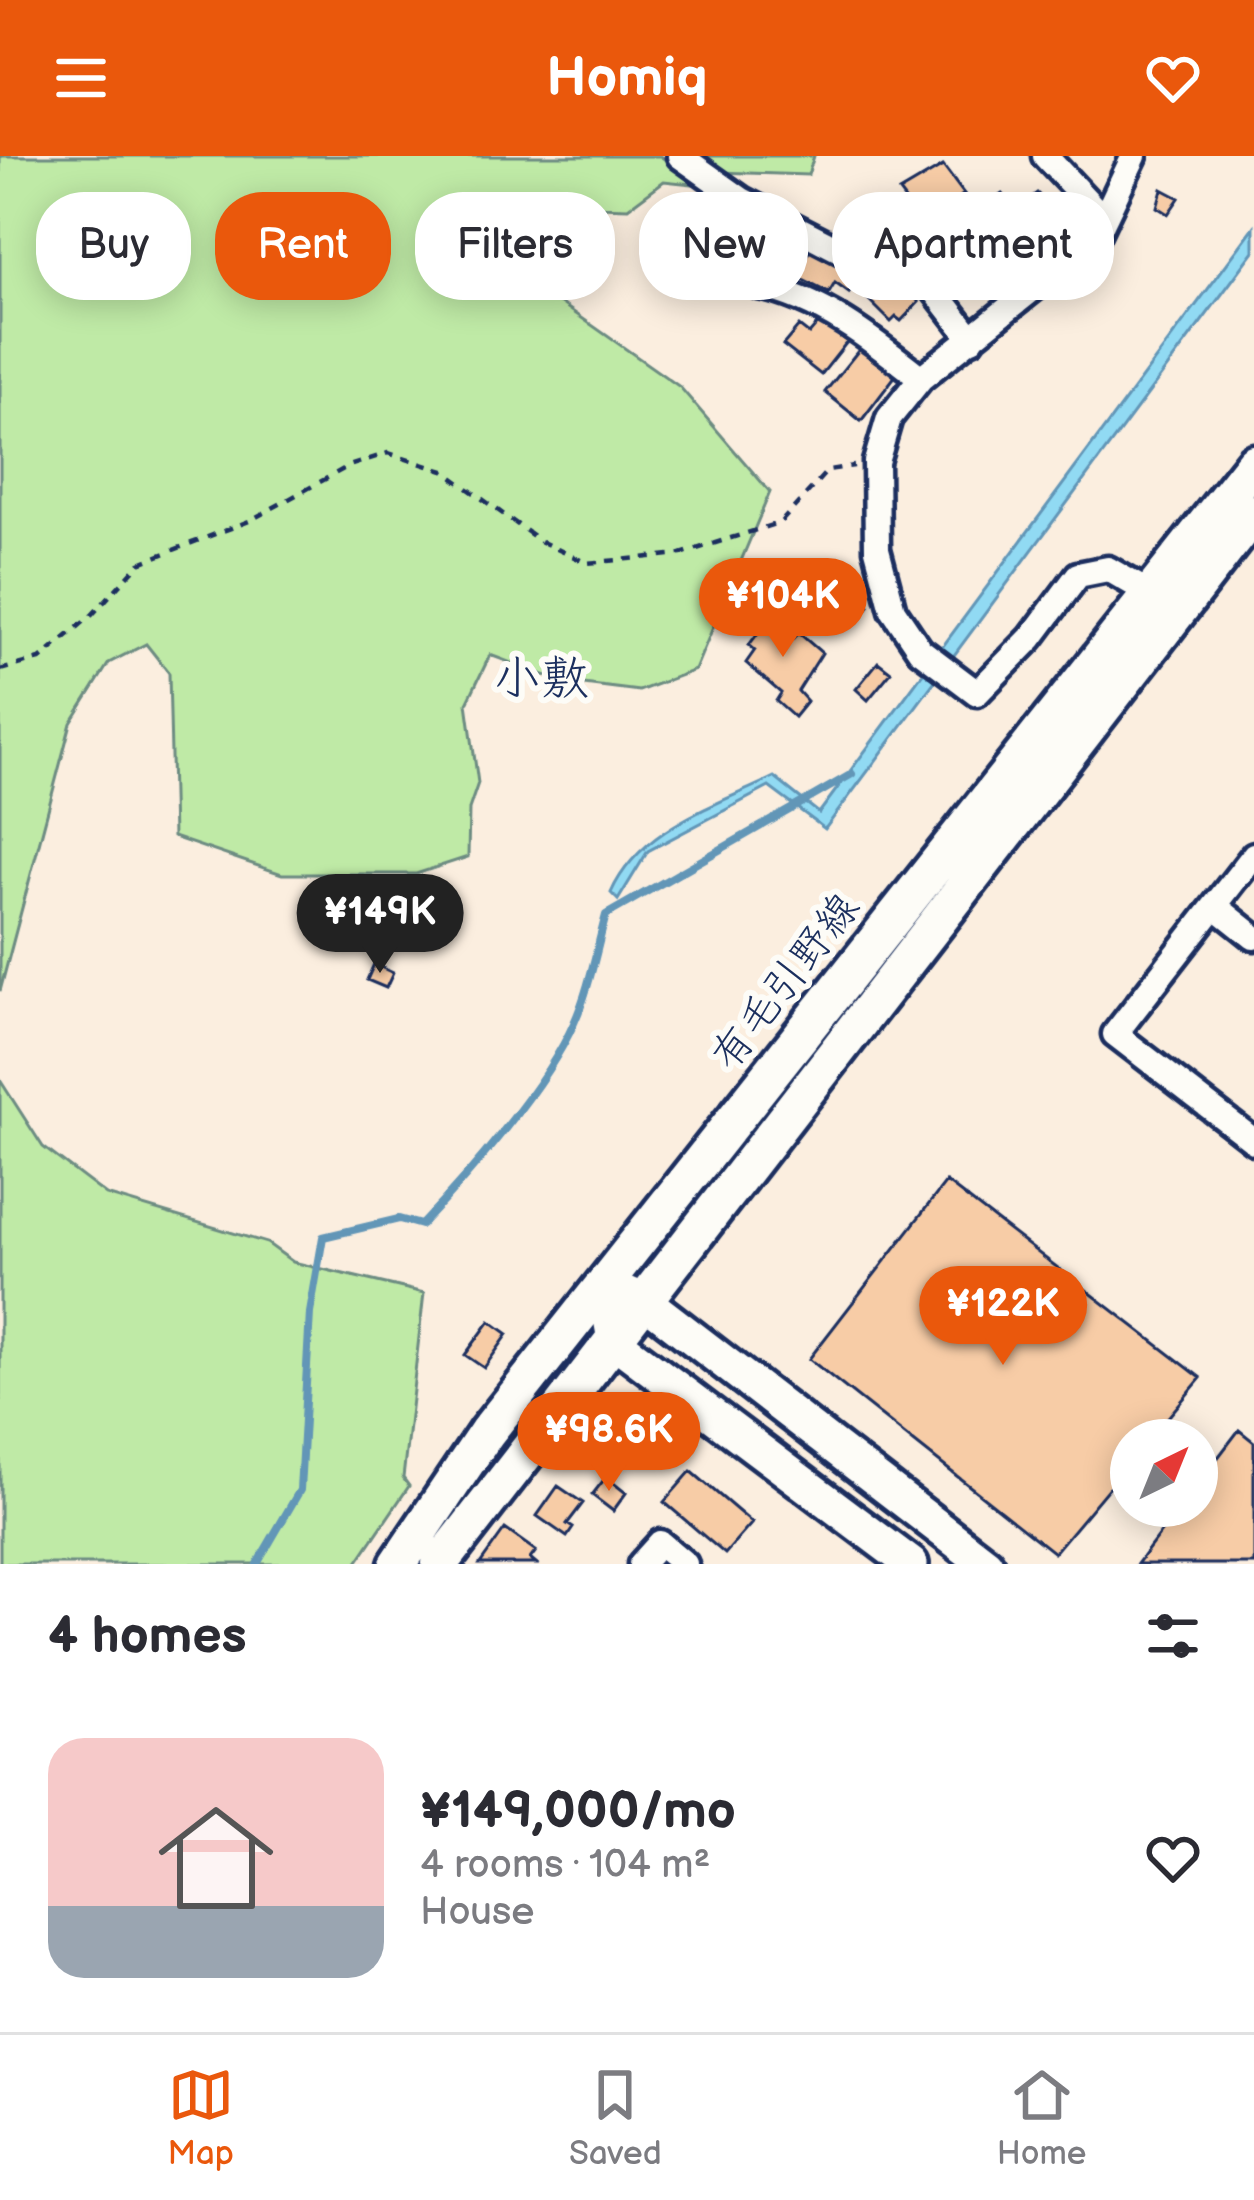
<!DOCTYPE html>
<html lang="en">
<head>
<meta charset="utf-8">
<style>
  :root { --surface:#fff; --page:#f2f2f3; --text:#2b2b33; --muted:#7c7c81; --line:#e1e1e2; --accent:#ea580c }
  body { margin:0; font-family:"Balsamiq Sans","Klee One",sans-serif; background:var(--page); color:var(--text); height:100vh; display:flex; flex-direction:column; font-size:45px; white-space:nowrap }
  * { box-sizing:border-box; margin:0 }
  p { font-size:39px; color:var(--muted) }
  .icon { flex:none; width:66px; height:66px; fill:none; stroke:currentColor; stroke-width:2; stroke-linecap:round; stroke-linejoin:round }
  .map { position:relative; height:1408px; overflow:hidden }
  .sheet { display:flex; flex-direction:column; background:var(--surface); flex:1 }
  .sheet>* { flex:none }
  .hud { position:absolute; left:36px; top:36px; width:1182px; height:108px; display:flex; gap:24px }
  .needle { width:78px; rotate:43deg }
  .buttons { position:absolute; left:1110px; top:1263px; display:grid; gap:24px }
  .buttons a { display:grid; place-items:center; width:108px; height:108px; border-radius:50%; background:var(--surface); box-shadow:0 6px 30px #0003; font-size:60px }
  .price { position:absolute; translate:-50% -102px; padding:0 27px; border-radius:42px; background:var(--accent); color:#fff; font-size:39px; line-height:78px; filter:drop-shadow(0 3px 6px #0008) }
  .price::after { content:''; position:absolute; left:50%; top:72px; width:36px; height:27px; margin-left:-18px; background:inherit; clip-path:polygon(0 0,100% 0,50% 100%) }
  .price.on { background:#222; color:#fff }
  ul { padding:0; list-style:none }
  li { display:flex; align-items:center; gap:36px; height:300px; padding:0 48px }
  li+li { border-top:3px solid var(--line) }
  li span { display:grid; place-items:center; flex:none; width:336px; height:240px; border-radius:36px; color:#555 }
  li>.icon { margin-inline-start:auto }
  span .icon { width:144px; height:144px; fill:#fffc; stroke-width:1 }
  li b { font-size:51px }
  h2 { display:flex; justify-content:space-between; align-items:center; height:144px; padding:0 48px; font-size:51px }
  .tag { padding:0 42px; border-radius:48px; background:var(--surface); box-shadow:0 6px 30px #0003; font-size:42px; line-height:108px }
  .tag.on { background:var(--accent); color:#fff }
  header { display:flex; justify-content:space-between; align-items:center; height:156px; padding:0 48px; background:var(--accent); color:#fff; font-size:54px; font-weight:600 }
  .tabs { display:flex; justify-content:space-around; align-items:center; height:168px; border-top:3px solid var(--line); background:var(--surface); font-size:33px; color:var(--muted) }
  .tabs a { display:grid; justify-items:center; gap:6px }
  .tabs .on { color:var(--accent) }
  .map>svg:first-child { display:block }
</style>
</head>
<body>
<header><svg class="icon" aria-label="menu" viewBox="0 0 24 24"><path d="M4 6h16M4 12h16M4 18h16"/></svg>Homiq<svg class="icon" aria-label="heart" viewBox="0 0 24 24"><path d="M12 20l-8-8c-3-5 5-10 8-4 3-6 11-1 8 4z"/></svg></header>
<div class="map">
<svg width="1254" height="1408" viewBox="0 0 1254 1408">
  <rect width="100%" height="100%" fill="#fbeedf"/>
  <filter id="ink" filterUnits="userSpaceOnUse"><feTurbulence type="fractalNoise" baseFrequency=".00833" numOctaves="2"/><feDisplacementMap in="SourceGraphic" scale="24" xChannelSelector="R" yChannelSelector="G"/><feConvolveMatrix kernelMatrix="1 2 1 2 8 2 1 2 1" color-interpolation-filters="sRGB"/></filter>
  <g filter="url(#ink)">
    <!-- green -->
    <path fill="#bfeaa6" stroke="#6d8c82" stroke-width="3" d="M 0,0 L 660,0 L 701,29 L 664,25 L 628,52 L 505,48 L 483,75 L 495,101 L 680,231 L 770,336 L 695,514 L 639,535 L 560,525 L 490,499 L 467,547 L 478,627 L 469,653 L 468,701 L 416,718 L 282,718 L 173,681 L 169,517 L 146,488 L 109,507 L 71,567 L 0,835 Z
      M 700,0 L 814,0 L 808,19 L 719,16 Z
      M 0,924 L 43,991 L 106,1039 L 267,1087 L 293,1106 L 424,1137 L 403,1322 L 409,1330 L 356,1408 L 0,1408 Z"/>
    <!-- water -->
    <path fill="#91daf3" stroke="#6296b7" stroke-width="3" d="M 1254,71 L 1254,95 L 825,673 L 769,631 L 648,695 L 618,744 L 611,737 C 640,672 713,651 774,621 L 819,657 Z"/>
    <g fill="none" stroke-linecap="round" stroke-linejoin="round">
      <!-- stream -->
      <path stroke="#6296b7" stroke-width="8" d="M 257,1408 L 300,1334 L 310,1157 L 323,1081 L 399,1063 L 421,1069 C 468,1020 547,929 574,867 C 589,834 596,795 606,759 L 852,618"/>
    </g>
    <!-- building -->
    <path fill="#f7cca6" stroke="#1b2f5e" stroke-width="3" d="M 943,10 L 964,38 L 923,68 L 899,36 Z
      M 1162,33 L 1179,42 L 1168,58 L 1157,51 Z
      M 1037,37 L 1067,69 L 1058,75 L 1065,86 L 1032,110 L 1020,94 L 1011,101 L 998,67 Z
      M 1002,38 L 1010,49 L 987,65 L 979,54 Z
      M 961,65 L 971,78 L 956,89 L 946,75 Z
      M 703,76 L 704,97 L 688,98 L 686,77 Z
      M 715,76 L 771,88 L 766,113 L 718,101 L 721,92 L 711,89 Z
      M 812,89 L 862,116 L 849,137 L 835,127 L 829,137 L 797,121 Z
      M 892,118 L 919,146 L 901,165 L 896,161 L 891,166 L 863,138 L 881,120 L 886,124 Z
      M 820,165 L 847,186 L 821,219 L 783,189 L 799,170 L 809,178 Z
      M 862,190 L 896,219 L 861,265 L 825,236 Z
      M 844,411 L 863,429 L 856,437 L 869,450 L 860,460 L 826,429 Z
      M 817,434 L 829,445 L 804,468 L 793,456 Z
      M 778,450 L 795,464 L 785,475 L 794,482 L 799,477 L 822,497 L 798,535 L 807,545 L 794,561 L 776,545 L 781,537 L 746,507 L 755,494 L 749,489 Z
      M 878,506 L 891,516 L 868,544 L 856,533 Z
      M 339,748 L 355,763 L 332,788 L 316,773 Z
      M 374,808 L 393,817 L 386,832 L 367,824 Z
      M 946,1026 L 1201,1222 L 1149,1284 L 1131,1284 L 1131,1305 L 1054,1397 L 809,1203 Z
      M 490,1165 L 508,1178 L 484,1212 L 465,1199 Z
      M 1239,1274 L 1254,1286 L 1254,1408 L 1137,1408 L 1181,1350 L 1197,1350 L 1197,1329 Z
      M 691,1315 L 752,1367 L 725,1398 L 664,1346 Z
      M 606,1321 L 626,1337 L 613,1355 L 592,1339 Z
      M 558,1330 L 583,1347 L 567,1368 L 573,1372 L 567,1381 L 537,1360 Z
      M 505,1373 L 536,1395 L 530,1403 L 536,1408 L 480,1408 Z"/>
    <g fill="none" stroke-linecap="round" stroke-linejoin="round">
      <!-- street casing -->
      <g stroke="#1b2f5e" stroke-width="33">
        <path id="street" d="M 680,0 L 742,44 L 865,107 L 882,109 L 906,97 L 972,183
          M 1045,0 L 1104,63
          M 1134,0 L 1094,84 L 921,222 L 889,262 L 876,306 L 877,393 L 893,454 L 920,494 L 977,537 L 1031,482 L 1078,419 L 1108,413 L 1163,445
          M 759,130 C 820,142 873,184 921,222
          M 1254,699 L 1115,878 L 1254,985
          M 1215,750 L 1254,781
          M 641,1408 L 660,1387 L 685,1408"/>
      </g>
      <!-- secondary casing -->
      <g stroke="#1b2f5e" stroke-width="42">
        <path id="secondary" d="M 604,1127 L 646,1146 L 986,1408
          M 604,1127 L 614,1185 L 911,1408"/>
      </g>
      <!-- primary casing -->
      <g stroke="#1b2f5e" stroke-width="45">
        <path id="primary" d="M 398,1408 L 487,1276 L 1254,307
          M 440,1408 L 1254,357"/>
      </g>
      <!-- path -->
      <path stroke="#1b2f5e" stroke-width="4.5" stroke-dasharray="9 9" stroke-linecap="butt" d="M 0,514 L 40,503 L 92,459 L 140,407 L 249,365 L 349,310 L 388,297 L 444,315 L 540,385 L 587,407 L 681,398 L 781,366 L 828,314 L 854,310"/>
      <!-- street -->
      <use href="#street" stroke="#fdfcf7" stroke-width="24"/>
      <!-- secondary -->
      <use href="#secondary" stroke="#fdfcf7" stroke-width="33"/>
      <!-- primary -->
      <use href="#primary" stroke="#fdfcf7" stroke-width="36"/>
    </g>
  </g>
  <g text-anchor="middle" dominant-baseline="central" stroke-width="12" stroke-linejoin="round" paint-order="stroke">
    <!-- street labels -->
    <g font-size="42" fill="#1b2f5e" stroke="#fdfcf7">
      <text transform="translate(786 826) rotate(-52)">有毛引野線</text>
    </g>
    <!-- quarter labels -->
    <g font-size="48" fill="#1b2f5e" stroke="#fdfcf7">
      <text x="541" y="523">小敷</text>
    </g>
  </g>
</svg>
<div class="buttons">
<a><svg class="needle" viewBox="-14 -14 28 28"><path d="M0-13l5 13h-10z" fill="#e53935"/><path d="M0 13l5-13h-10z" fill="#7c7c81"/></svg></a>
</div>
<b class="price" style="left:783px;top:504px">¥104K</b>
<b class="price on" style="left:380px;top:820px">¥149K</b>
<b class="price" style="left:1003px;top:1212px">¥122K</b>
<b class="price" style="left:609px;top:1338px">¥98.6K</b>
<div class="hud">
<a class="tag">Buy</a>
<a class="tag on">Rent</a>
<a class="tag">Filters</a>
<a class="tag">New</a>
<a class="tag">Apartment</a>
</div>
</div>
<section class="sheet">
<h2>4 homes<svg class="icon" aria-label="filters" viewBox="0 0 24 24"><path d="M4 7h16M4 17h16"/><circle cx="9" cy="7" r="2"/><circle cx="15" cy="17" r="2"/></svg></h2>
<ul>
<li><span style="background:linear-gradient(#f6c9c9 70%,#9aa5b1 0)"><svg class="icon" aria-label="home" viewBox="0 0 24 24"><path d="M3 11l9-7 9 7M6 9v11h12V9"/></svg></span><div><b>¥149,000/mo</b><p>4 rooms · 104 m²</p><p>House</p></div><svg class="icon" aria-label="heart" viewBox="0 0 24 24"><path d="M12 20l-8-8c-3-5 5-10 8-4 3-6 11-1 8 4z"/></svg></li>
</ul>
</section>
<nav class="tabs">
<a class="on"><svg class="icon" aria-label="map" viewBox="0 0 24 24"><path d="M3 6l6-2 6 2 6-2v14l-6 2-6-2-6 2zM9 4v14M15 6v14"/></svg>Map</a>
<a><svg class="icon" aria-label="saved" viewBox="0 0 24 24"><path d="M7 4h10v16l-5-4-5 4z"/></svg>Saved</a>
<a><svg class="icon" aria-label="home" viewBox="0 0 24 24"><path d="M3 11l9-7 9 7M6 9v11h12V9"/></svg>Home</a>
</nav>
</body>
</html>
